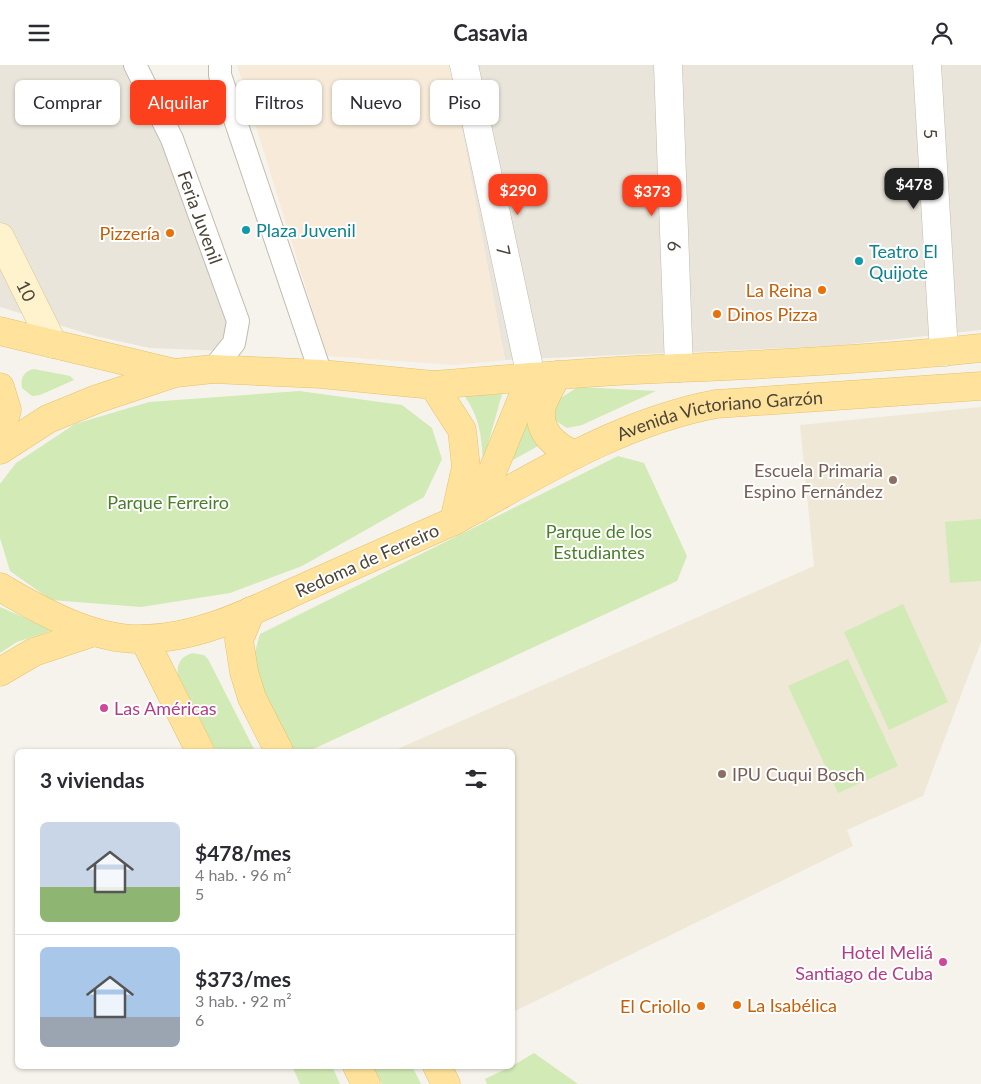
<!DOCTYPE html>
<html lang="es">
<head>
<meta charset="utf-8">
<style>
  :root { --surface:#fff; --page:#f7f7f7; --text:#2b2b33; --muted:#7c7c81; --line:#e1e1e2; --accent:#fc3f1d }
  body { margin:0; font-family:Lato,sans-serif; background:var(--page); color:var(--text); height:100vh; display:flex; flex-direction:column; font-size:19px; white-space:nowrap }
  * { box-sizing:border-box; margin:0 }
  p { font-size:16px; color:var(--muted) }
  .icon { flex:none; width:28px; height:28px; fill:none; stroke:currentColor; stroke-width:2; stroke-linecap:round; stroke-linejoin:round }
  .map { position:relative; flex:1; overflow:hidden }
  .panel { position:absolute; left:15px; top:684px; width:500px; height:320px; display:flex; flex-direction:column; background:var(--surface); border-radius:8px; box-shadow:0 1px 4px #0004 }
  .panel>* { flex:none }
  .banner { position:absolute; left:15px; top:15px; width:500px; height:45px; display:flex; gap:10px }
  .price { position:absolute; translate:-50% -42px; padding:0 11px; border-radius:10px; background:var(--accent); color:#fff; font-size:16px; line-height:32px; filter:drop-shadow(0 1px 2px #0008) }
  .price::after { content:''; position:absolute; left:50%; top:30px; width:15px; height:11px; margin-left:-8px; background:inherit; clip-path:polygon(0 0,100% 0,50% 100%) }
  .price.current { background:#222; color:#fff }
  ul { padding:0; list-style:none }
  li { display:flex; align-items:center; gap:15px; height:125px; padding:0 25px }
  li+li { border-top:1px solid var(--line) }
  li span { display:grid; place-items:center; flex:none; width:140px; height:100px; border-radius:8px; color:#555 }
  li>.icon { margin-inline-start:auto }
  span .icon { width:60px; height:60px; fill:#fffc; stroke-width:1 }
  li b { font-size:21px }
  h2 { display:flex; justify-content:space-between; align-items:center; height:60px; padding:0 25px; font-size:21px }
  .pill { padding:0 18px; border-radius:8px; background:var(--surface); box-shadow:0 1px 4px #0004; font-size:18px; line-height:45px }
  .pill.current { background:var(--accent); color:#fff }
  header { display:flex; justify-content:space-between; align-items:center; height:65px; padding:0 25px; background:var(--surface); font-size:22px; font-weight:700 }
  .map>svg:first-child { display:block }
</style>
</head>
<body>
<header><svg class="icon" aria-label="menu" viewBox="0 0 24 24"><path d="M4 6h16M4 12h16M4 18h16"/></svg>Casavia<svg class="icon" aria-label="person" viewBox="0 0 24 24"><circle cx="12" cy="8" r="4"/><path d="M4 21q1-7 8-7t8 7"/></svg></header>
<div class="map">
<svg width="981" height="1019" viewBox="0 0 981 1019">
  <rect width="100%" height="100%" fill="#f6f3ec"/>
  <!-- residential -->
  <path fill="#eae5da" d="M 0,0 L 135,0 L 238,256 L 227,286 L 150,283 L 95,271 L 0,242 Z
    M 450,0 L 981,0 L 981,265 L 832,281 L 505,295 Z"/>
  <!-- commercial -->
  <path fill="#f7ead8" d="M 237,0 L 450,0 L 505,295 L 455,300 L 327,291 Z"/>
  <!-- education -->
  <path fill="#efe8d6" d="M 981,342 L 981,577 L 923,731 L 847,765 L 853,781 L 513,947 L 512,686 L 393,686 L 814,501 L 800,360 Z"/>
  <!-- green -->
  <path fill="#d2eab5" d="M 34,304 L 70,311 L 74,315 L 40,330 L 32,331 L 22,323 C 20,313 24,306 34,304 Z
    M 578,322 L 656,326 L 582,360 L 567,363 L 556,356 L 553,344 L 559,334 Z
    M 299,326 L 402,340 L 432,363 L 442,394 L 424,432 L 302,501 L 230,528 L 141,542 L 51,535 L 10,506 L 0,473 L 0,419 L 16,398 L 75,359 L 149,337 Z
    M 502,329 L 483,397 C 481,368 480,354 464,330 Z
    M 528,348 L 540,380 L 511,396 Z
    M 618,391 L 644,398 L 687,491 L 677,516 L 309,686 L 293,686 L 251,601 L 260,569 Z
    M 981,454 L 981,516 L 950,518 L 945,457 Z
    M 903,539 L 948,637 L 889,665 L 844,567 Z
    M 0,542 L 53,565 L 17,577 L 0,588 Z
    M 192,588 L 204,590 L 208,594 L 255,686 L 216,686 L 178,610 C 176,599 181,592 192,588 Z
    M 848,594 L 898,701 L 838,728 L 788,621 Z
    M 534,988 L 578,1019 L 487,1019 L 485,1014 L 512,1001 Z
    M 292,1001 L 332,1001 L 340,1019 L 300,1019 Z
    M 373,1001 L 412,1001 L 421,1019 L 382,1019 Z"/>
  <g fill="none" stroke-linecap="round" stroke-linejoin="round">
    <!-- pedestrian casing -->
    <g stroke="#c2bbae" stroke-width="24">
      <g id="pedestrian">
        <path id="s1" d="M 135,0 L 172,74 L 238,256 L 234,278 L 213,304"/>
        <path d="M 220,0 L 220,10 L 321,309"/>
      </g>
    </g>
    <!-- minor casing -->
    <g stroke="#c2bbae" stroke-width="29">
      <g id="minor">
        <path id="s2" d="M 464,0 L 531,312"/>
        <path id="s3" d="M 668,0 L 679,303"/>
        <path id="s4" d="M 927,0 L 944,287"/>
      </g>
    </g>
    <!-- secondary casing -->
    <g stroke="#d6c79b" stroke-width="29">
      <g id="secondary">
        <path id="s5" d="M 0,172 L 53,279"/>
      </g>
    </g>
    <!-- primary casing -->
    <g stroke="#e6c16a" stroke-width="29">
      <g id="primary">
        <path d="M 0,266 L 175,308"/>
        <path d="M 557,310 C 552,321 542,335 541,346 C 539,368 555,381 573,389"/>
        <path d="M 433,320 C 515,313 597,306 679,303 C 780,299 881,294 981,283"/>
        <path d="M 0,322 L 7,345 L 0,370"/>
        <path d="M 0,385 L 48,354 L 97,334 L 175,308 L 213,304 L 321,309 L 433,320 L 462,365 L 466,402 L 454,456 C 404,478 355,500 305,522 C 254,545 201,573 144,574 C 95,576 42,547 0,522"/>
        <path d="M 477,444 L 531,312"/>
        <path id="s6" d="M 454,456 C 537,410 620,357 716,339 L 981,321"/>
        <path d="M 251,546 L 239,575 L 244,607 L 252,633 L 279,686"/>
        <path d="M 144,574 L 200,686"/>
        <path d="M 0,607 L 34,587 L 94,567"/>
        <path d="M 357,1001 L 366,1019"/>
        <path d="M 437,1001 L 446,1019"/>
      </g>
    </g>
    <!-- pedestrian -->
    <use href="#pedestrian" stroke="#fff" stroke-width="22"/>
    <!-- minor -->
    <use href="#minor" stroke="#fff" stroke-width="28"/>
    <!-- secondary -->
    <use href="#secondary" stroke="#fff3cd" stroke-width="28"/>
    <!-- primary -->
    <use href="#primary" stroke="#ffe39c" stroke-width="28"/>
  </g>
  <!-- markers -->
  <g fill="#0f9aa8" stroke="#fff" stroke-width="2">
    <circle cx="246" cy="165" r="5"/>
    <circle cx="859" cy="196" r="5"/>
  </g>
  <g fill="#e8710a" stroke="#fff" stroke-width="2">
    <circle cx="170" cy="168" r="5"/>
    <circle cx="822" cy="225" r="5"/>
    <circle cx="717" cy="249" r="5"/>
    <circle cx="737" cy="940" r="5"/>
    <circle cx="701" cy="941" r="5"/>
  </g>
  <g fill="#8d6e63" stroke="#fff" stroke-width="2">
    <circle cx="893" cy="415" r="5"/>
    <circle cx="722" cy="709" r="5"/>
  </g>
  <g fill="#d1479c" stroke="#fff" stroke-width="2">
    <circle cx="104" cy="643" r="5"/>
    <circle cx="943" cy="897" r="5"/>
  </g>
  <g text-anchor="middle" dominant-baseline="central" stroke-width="4" stroke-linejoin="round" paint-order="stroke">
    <!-- street labels -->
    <g font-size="18" fill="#4b4439" stroke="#fff">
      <text stroke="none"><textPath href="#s4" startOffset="69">5</textPath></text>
      <text stroke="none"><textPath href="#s1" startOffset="166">Feria Juvenil</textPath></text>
      <text stroke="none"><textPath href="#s3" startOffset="181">6</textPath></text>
      <text stroke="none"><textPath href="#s2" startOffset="190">7</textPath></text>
      <text stroke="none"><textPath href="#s5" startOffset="60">10</textPath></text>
      <text stroke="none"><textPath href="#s6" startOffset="290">Avenida Victoriano Garzón</textPath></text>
      <text transform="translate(367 495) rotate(-24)">Redoma de Ferreiro</text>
    </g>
    <!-- culture labels -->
    <g font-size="18" fill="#0d838f" stroke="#fff" text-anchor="start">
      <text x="256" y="165">Plaza Juvenil</text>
      <text x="869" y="186">Teatro El<tspan x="869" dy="21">Quijote</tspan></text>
    </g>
    <!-- food labels -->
    <g font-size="18" fill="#c56008" stroke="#fff" text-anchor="end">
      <text x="160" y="168">Pizzería</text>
      <text x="812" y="225">La Reina</text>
      <text x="727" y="249" text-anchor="start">Dinos Pizza</text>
      <text x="747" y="940" text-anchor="start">La Isabélica</text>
      <text x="691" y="941">El Criollo</text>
    </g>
    <!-- education labels -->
    <g font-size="18" fill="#785e54" stroke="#fff" text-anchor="end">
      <text x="883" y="405">Escuela Primaria<tspan x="883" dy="21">Espino Fernández</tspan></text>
      <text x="732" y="709" text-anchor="start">IPU Cuqui Bosch</text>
    </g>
    <!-- park labels -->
    <g font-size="18" fill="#4a7f2a" stroke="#fff">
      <text x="168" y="437">Parque Ferreiro</text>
      <text x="599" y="466">Parque de los<tspan x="599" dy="21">Estudiantes</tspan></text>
    </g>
    <!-- hotel labels -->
    <g font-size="18" fill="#b23c85" stroke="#fff" text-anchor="start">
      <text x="114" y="643">Las Américas</text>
      <text x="933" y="887" text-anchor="end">Hotel Meliá<tspan x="933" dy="21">Santiago de Cuba</tspan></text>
    </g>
  </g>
</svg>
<b class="price current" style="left:914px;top:145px">$478</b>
<b class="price" style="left:518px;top:151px">$290</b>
<b class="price" style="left:652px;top:152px">$373</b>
<div class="banner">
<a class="pill">Comprar</a>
<a class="pill current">Alquilar</a>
<a class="pill">Filtros</a>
<a class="pill">Nuevo</a>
<a class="pill">Piso</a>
</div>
<section class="panel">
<h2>3 viviendas<svg class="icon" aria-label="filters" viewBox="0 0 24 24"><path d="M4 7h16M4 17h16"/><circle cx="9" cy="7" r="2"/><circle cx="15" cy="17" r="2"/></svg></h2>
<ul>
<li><span style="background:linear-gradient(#c9d6e8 65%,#8fb573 0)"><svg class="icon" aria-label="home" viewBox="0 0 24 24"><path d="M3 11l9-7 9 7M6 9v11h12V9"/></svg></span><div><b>$478/mes</b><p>4 hab. · 96 m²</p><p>5</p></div></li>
<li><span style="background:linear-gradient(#a9c7e8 70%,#9aa5b1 0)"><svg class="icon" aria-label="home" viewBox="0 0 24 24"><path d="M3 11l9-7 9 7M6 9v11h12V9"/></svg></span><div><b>$373/mes</b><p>3 hab. · 92 m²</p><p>6</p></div></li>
</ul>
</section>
</div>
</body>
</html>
